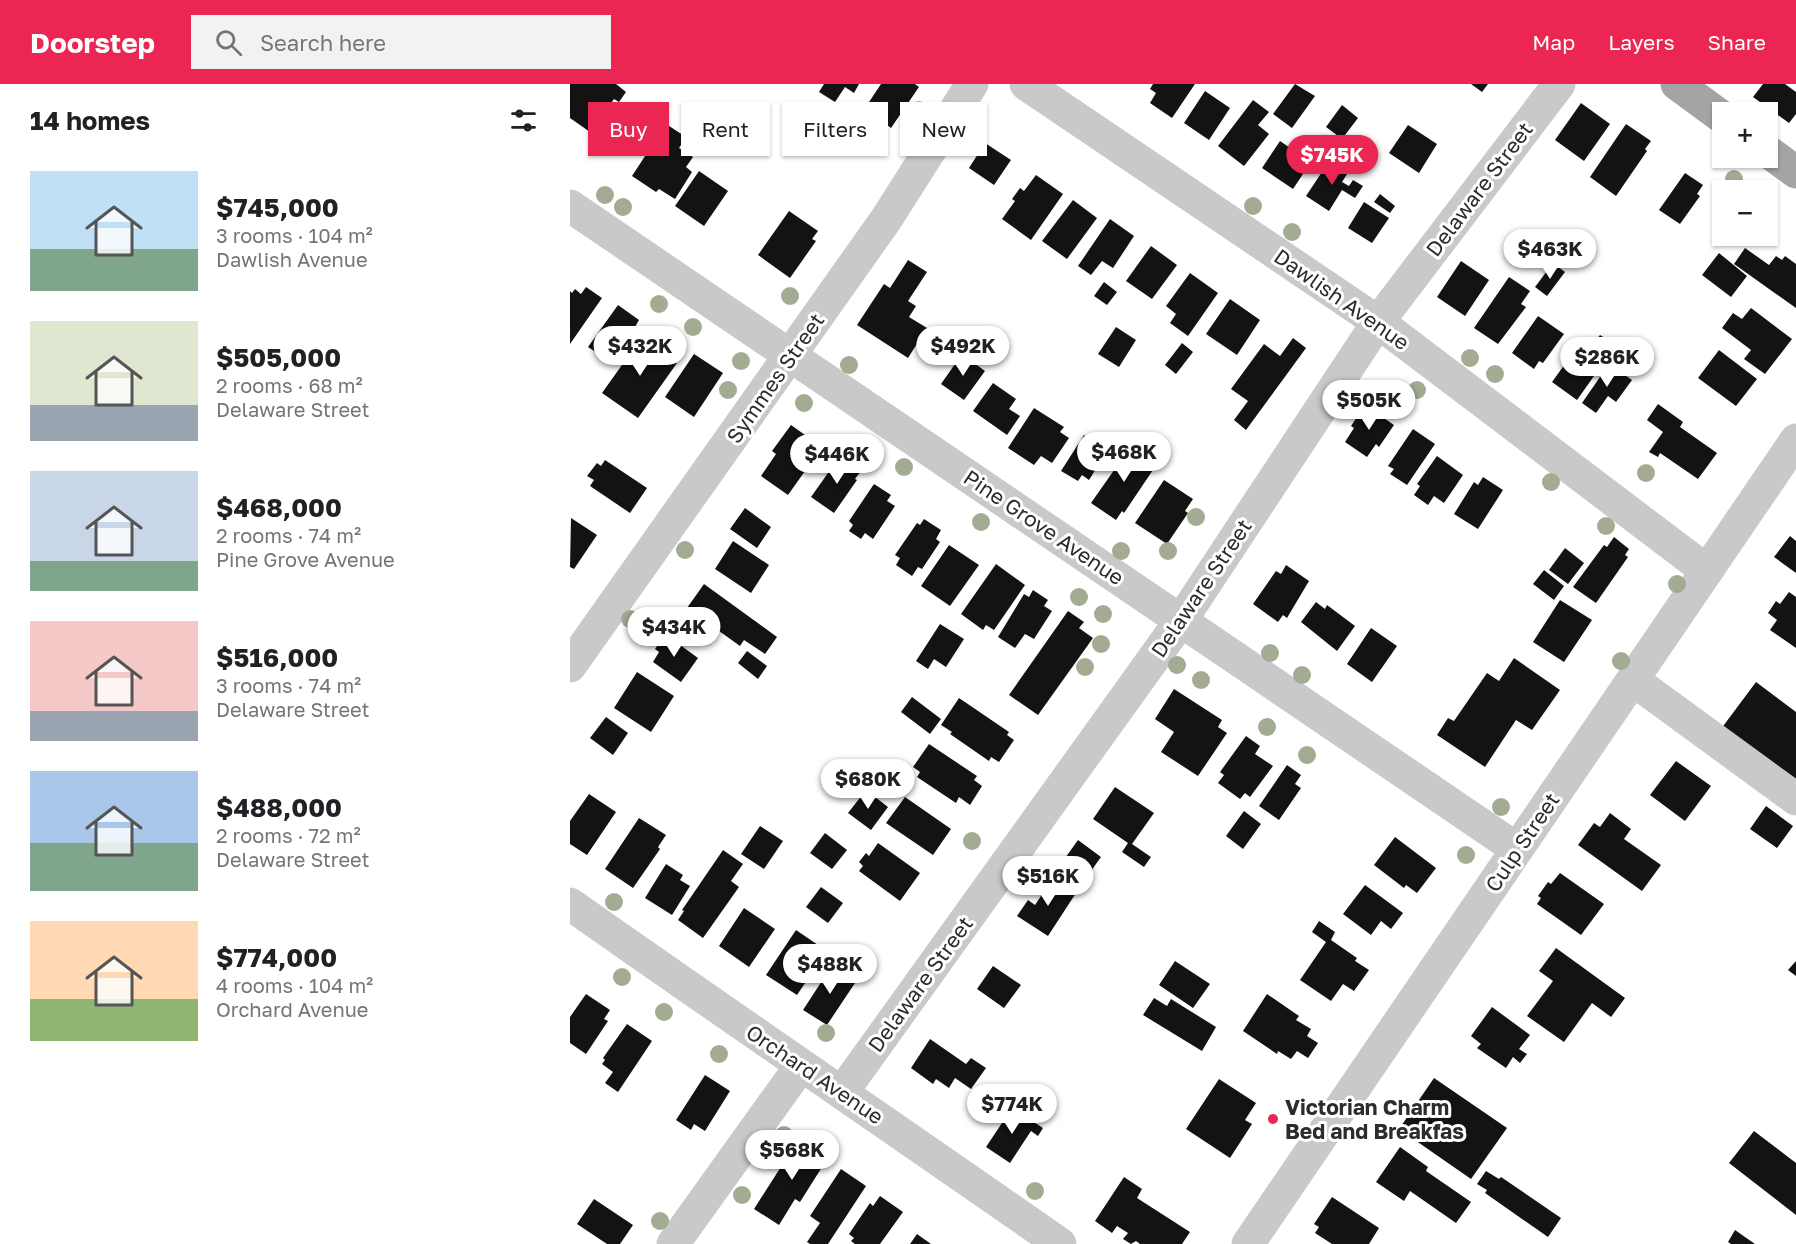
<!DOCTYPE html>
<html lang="en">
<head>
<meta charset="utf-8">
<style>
  :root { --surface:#fff; --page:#f2f2f2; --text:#202124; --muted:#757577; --accent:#ec2652 }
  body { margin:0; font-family:"Golos Text",sans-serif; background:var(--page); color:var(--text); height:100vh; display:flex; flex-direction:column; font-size:22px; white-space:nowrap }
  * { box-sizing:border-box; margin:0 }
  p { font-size:20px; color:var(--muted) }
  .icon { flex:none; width:33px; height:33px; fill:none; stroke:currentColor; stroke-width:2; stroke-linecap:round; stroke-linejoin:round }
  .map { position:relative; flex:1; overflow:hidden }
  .panel { display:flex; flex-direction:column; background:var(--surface); width:570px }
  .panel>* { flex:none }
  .guide { position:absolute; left:18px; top:18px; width:570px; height:54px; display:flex; gap:12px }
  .controls { position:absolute; left:1142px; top:18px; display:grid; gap:12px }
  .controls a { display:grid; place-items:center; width:66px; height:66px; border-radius:0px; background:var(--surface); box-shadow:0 2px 4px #0004; font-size:30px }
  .price { position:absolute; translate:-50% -51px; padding:0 14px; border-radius:21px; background:#fff; color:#222; font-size:20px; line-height:39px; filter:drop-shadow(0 2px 3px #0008) }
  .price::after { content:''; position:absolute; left:50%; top:36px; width:18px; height:14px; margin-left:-9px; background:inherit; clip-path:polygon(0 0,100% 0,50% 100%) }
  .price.current { background:var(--accent); color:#fff }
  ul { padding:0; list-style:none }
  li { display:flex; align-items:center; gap:18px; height:150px; padding:0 30px }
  li span { display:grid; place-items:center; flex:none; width:168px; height:120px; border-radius:0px; color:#555 }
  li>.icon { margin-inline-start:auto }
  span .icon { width:72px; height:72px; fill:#fffc; stroke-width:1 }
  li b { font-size:26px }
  h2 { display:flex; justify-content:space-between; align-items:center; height:72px; padding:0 30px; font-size:26px }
  .pill { padding:0 21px; border-radius:0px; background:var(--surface); box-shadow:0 2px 4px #0004; font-size:21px; line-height:54px }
  .pill.current { background:var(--accent); color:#fff }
  header { display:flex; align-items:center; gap:36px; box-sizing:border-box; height:84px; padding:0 30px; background:var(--accent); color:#fff }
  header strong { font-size:28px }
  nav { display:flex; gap:33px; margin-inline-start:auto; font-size:21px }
  .search { width:420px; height:54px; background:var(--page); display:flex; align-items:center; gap:15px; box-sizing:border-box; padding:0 21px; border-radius:0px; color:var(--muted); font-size:22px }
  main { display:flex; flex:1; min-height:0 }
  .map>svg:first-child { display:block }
</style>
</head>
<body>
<header>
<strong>Doorstep</strong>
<div class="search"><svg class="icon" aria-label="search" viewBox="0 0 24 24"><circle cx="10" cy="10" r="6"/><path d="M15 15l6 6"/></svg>Search here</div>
<nav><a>Map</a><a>Layers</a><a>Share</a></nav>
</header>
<main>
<section class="panel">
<h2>14 homes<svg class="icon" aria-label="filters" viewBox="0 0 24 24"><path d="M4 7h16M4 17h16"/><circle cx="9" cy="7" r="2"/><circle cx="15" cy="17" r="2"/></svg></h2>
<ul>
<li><span style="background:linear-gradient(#bfe0f5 65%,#7fa58c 0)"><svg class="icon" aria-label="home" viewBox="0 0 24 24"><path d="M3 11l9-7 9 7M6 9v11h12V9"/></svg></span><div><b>$745,000</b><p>3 rooms · 104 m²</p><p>Dawlish Avenue</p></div></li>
<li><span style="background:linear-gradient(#dfe7d0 70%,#9aa5b1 0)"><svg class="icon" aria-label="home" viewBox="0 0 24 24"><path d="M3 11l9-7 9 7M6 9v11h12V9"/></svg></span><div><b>$505,000</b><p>2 rooms · 68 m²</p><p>Delaware Street</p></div></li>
<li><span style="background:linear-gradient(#c9d6e8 75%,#7fa58c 0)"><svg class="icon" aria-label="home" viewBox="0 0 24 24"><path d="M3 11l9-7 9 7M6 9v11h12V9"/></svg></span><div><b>$468,000</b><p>2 rooms · 74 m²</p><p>Pine Grove Avenue</p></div></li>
<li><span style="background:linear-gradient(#f6c9c9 75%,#9aa5b1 0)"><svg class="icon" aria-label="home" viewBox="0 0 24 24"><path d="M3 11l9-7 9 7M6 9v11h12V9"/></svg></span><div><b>$516,000</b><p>3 rooms · 74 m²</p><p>Delaware Street</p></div></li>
<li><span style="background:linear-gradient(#a9c7e8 60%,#7fa58c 0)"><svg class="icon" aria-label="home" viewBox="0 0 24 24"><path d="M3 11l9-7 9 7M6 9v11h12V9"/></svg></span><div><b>$488,000</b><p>2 rooms · 72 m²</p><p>Delaware Street</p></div></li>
<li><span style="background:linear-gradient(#ffd9b3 65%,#8fb573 0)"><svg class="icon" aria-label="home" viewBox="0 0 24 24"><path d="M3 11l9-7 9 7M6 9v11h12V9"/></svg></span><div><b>$774,000</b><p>4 rooms · 104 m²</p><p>Orchard Avenue</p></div></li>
</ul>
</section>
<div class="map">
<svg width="1226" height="1160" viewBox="0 0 1226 1160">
  <rect width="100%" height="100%" fill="#fff"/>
  <!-- building -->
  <path fill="#131313" d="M 0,0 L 46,0 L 56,8 L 49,18 L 44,15 L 20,48 L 0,34 Z
    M 254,0 L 289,0 L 284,9 L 275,3 L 265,18 L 249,8 Z
    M 311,0 L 345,0 L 349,3 L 321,44 L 317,41 L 314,47 L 299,37 L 304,30 L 295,24 Z
    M 583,0 L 625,0 L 602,34 L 580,19 L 586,9 L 580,5 Z
    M 725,0 L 745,12 L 722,44 L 703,30 Z
    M 901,0 L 918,0 L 912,8 Z
    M 1193,0 L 1215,0 L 1226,8 L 1226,30 L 1219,39 L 1183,13 Z
    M 635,7 L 660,24 L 639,56 L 614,39 Z
    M 683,16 L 699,28 L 688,41 L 699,50 L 674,82 L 648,62 Z
    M 1011,19 L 1040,40 L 1014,77 L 985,56 Z
    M 772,21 L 788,34 L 772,55 L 756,43 Z
    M 96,40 L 116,53 L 109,64 L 123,73 L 116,83 L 122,88 L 105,115 L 89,105 L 86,108 L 62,92 Z
    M 1056,40 L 1081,57 L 1075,65 L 1077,67 L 1046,112 L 1020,93 Z
    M 838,41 L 867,60 L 849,89 L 819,69 Z
    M 710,57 L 726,68 L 731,61 L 741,68 L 736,75 L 741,78 L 723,105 L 692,84 Z
    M 415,59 L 441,76 L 424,101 L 399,84 Z
    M 760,76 L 779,87 L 772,98 L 779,102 L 783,96 L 793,102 L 785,114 L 772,106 L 759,127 L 736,112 Z
    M 129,87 L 158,107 L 134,142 L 105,122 Z
    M 1115,89 L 1133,101 L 1127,110 L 1130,112 L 1110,140 L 1089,126 Z
    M 466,91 L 493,110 L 461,156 L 432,135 L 445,117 L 442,115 L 450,104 L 454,107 Z
    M 810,110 L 825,122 L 820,129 L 804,118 Z
    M 503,116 L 527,134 L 497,175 L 472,157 Z
    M 794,118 L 819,134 L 802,159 L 778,144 Z
    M 219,127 L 248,147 L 242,155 L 246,157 L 220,194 L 188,171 Z
    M 540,135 L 564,152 L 543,184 L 532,177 L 521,191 L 508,182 Z
    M 581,162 L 607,181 L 582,215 L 556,197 Z
    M 1175,164 L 1199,181 L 1206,172 L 1212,176 L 1215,172 L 1226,180 L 1226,224 L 1164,180 Z
    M 1149,169 L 1177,192 L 1161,213 L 1132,191 Z
    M 338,176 L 357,188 L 338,217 L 346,222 L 339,233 L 357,244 L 338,274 L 287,241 L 314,200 L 320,204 Z
    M 891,177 L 919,196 L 895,232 L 867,213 Z
    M 983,179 L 995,188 L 977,212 L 965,203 Z
    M 620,189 L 648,209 L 618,252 L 600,239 L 606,230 L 596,222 Z
    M 939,193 L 960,207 L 951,220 L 956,223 L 928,260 L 904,244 Z
    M 534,198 L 547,208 L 537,221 L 524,212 Z
    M 16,203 L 32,214 L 0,260 L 0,207 L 2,209 L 5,205 L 11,210 Z
    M 660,215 L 690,236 L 667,271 L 636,250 Z
    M 48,221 L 69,236 L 65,243 L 67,245 L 47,272 L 37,265 L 32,272 L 18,263 Z
    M 1181,224 L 1222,255 L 1195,290 L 1174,275 L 1181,266 L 1152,244 L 1163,229 L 1172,235 Z
    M 968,232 L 994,250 L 973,279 L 969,277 L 964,285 L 942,269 Z
    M 546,243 L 566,256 L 549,283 L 528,270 Z
    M 74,250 L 89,261 L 86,265 L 107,279 L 68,334 L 32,309 Z
    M 1030,251 L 1046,261 L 1007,316 L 982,298 L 1013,255 L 1022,262 Z
    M 723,254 L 736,264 L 676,346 L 664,336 L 678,317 L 661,305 L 694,260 L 710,272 Z
    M 612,259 L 623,268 L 606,290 L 595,281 Z
    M 1149,266 L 1187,295 L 1166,322 L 1128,294 Z
    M 124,270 L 153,289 L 124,333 L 95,313 Z
    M 392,270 L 415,287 L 394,316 L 371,300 Z
    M 1039,280 L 1062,296 L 1046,318 L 1038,312 L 1026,329 L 1012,319 Z
    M 423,299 L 446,315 L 439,325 L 450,332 L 437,351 L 403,327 Z
    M 1088,320 L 1113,338 L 1110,343 L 1147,369 L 1128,395 L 1090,369 L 1088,373 L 1079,368 L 1093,348 L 1077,336 Z
    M 795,321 L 824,341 L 809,363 L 806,360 L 797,373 L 775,358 L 784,344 L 781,342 Z
    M 464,324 L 494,343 L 490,348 L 499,354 L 482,379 L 471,372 L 464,381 L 438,364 Z
    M 221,341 L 252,363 L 218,411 L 191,392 L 206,370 L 202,367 Z
    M 843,345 L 865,360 L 837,401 L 820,390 L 824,385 L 818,382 Z
    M 514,351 L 538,366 L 519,396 L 512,391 L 508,397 L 491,387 Z
    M 561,362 L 587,380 L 554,429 L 552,427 L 546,436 L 521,419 Z
    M 270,372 L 291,387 L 285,395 L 287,396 L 264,429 L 241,413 Z
    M 867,372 L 893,391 L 874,419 L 864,412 L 858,421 L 844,411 L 850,402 L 847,400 Z
    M 35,376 L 77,404 L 60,429 L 20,402 L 24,396 L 17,392 L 27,379 L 31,382 Z
    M 913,393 L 933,406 L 908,445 L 884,430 L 904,398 L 908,401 Z
    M 594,396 L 623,415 L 615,427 L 618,429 L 597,460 L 565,439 Z
    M 304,400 L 321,411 L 317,417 L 325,422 L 303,455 L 295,449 L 291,455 L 279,447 L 283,441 L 279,437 Z
    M 175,424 L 201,443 L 187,464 L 160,445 Z
    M 1,434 L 27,451 L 4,485 L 0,483 Z
    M 354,435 L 371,446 L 366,455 L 370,458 L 352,485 L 348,483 L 342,492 L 326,481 L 330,474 L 325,471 L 347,439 L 350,441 Z
    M 1220,452 L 1226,457 L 1226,489 L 1204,473 Z
    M 1044,453 L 1059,465 L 1055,471 L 1058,473 L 1026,519 L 1003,503 L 1034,461 L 1037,463 Z
    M 163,457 L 199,481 L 181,509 L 145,485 Z
    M 379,461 L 409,481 L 380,522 L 351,502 Z
    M 995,464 L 1014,479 L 998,500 L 979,486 Z
    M 426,480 L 455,501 L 424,546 L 416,541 L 413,546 L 391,530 Z
    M 716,481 L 739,497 L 717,534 L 713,531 L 708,538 L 683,520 L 706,487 L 711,490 Z
    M 974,486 L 994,502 L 984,516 L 963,500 Z
    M 134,500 L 207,553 L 195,570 L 174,556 L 170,562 L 117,524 Z
    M 463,506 L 478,516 L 474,522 L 482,527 L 464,555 L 455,550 L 445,564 L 428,553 L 454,510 L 459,513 Z
    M 1219,508 L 1226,513 L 1226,564 L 1200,546 L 1207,536 L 1198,529 L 1206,517 L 1210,520 Z
    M 990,516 L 1022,536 L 994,578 L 963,558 Z
    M 746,518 L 755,525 L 757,521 L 785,542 L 767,567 L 731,538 Z
    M 498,527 L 514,538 L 509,544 L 523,554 L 468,631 L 439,611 Z
    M 370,540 L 394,555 L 376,583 L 364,575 L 358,585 L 346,577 Z
    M 801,544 L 827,562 L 802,598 L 777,580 Z
    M 95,550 L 128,574 L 111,598 L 83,578 L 89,568 L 85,565 Z
    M 177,567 L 197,582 L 188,595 L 168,579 Z
    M 944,574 L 990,606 L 962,646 L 946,636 L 915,683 L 867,651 L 878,634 L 884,637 L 917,589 L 929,597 Z
    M 67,588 L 104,612 L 81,648 L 44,624 Z
    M 1186,598 L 1226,628 L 1226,707 L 1148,649 Z
    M 604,605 L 652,636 L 648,643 L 657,649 L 628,692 L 591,668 L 604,648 L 585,635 Z
    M 342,613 L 371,635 L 360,650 L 331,628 Z
    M 389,614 L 439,648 L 437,651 L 444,656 L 429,678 L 421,673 L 419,677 L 380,650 L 382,648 L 371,641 Z
    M 36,633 L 58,649 L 43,671 L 20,654 Z
    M 676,652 L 690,662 L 685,670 L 703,682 L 680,713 L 675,709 L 670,715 L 648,699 L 654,691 L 650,688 Z
    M 359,660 L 407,692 L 404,696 L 412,702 L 400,721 L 389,713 L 386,719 L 347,693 L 350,688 L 343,683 Z
    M 1106,677 L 1141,702 L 1115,737 L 1080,711 Z
    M 717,681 L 731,691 L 725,700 L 731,704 L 709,736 L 689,722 Z
    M 545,703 L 584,729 L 562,760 L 581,773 L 574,783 L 552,768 L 558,759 L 523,735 Z
    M 296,706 L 318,723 L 301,746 L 278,729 Z
    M 19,710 L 46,728 L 17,771 L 0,760 L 0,737 Z
    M 335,713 L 381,745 L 363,771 L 316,739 Z
    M 1196,722 L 1223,742 L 1207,764 L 1180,745 Z
    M 674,727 L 691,740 L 673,765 L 656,752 Z
    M 1040,729 L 1061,745 L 1054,755 L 1091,781 L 1072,807 L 1008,761 L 1024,739 L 1030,743 Z
    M 69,734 L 96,751 L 88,763 L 90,765 L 63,804 L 35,785 Z
    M 190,742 L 213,757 L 194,785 L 171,770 Z
    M 255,749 L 277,766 L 262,785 L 240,769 Z
    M 825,753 L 866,784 L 847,809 L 836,801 L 834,804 L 804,781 Z
    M 508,756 L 531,773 L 511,801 L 488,784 Z
    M 308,759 L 350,789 L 330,817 L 289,787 L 293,782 L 289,778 L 296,769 L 299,772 Z
    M 153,766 L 173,780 L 161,797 L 169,803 L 133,854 L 108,836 L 114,827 L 112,826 Z
    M 96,780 L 113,791 L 110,796 L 120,802 L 102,831 L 75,814 Z
    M 990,789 L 1034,820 L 1011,851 L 967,820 L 971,814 L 968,812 L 978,798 L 981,800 Z
    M 483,794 L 506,809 L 478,852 L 447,832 L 458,816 L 465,821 Z
    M 795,801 L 833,829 L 821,845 L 811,837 L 801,851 L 773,830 Z
    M 251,803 L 273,819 L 258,839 L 236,823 Z
    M 174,824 L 205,845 L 179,883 L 149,862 Z
    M 749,837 L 765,848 L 761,856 L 787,874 L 785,877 L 799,886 L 784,907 L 773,900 L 761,917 L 730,896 L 756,858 L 742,848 Z
    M 226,846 L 248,861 L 243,869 L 252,874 L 227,911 L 196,891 Z
    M 986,864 L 1055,914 L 1041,933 L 1022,919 L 994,958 L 957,932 L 983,897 L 969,887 Z
    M 605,877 L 640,900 L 623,924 L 589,901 Z
    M 1226,877 L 1226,892 L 1218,886 Z
    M 423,882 L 451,901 L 434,924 L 407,905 Z
    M 261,883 L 272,890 L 275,886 L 285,893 L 282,898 L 285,899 L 257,941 L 233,926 Z
    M 16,910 L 40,926 L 34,935 L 38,937 L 16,970 L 0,959 L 0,933 Z
    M 697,910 L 729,932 L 726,936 L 741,945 L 737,952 L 748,959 L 738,974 L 727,967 L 721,975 L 708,967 L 707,970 L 673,947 Z
    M 584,914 L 597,922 L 601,915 L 646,943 L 632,967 L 573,931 Z
    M 922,923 L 960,951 L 949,965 L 957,970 L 950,979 L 943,973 L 936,984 L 907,964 L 911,960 L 901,952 Z
    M 57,940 L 82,957 L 48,1008 L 35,999 L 43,988 L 32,980 L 35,976 L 33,974 Z
    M 360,955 L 396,980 L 401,974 L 416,984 L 401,1005 L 385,994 L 379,1004 L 366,995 L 363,1000 L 341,984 Z
    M 135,991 L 160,1007 L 135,1047 L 124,1040 L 121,1046 L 106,1036 Z
    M 864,994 L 937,1044 L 901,1095 L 829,1045 Z
    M 649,995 L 686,1019 L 675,1036 L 682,1040 L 660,1074 L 616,1045 Z
    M 442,1024 L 473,1044 L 468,1052 L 461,1047 L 440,1079 L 416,1063 Z
    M 1184,1047 L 1226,1079 L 1226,1131 L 1159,1079 Z
    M 230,1053 L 259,1072 L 230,1118 L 225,1115 L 209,1141 L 184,1125 Z
    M 830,1063 L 858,1083 L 856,1087 L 901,1118 L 886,1139 L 840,1107 L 834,1117 L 806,1098 Z
    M 271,1085 L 296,1102 L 258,1160 L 240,1160 L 237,1158 L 250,1139 L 240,1132 Z
    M 916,1087 L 929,1095 L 931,1093 L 991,1134 L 978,1153 L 915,1109 L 917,1106 L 907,1100 Z
    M 554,1093 L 572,1105 L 567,1114 L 620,1148 L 612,1160 L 570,1160 L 566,1157 L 561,1160 L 553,1155 L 558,1149 L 547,1142 L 542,1149 L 525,1137 Z
    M 310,1112 L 333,1128 L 310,1160 L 285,1160 L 281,1157 L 284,1154 L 279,1150 L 300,1119 L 303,1122 Z
    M 762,1113 L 809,1144 L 799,1160 L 762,1160 L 745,1149 L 749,1143 L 744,1140 Z
    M 24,1115 L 63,1141 L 50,1160 L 37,1160 L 7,1140 Z
    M 1165,1146 L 1185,1160 L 1161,1160 L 1158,1158 Z
    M 347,1150 L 361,1160 L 340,1160 Z"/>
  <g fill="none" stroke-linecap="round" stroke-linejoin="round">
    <!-- minor -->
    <path stroke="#c9c9c9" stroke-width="33" d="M 456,0 L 808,238 L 1137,487
      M 0,122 L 947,765
      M 0,582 L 317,134 L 402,0
      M 1063,596 L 1226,715
      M 0,820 C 163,935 327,1046 490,1160
      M 273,1007 L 612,535 L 808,238 L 989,0
      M 103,1160 L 230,983
      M 678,1160 L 1226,356"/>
    <!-- major -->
    <path stroke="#a4a4a4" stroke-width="33" d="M 1107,0 L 1152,33
      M 1197,67 L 1226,88"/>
  </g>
  <!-- trees -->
  <g fill="#a3ac92">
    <circle cx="349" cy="26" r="9"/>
    <circle cx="1164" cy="95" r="9"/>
    <circle cx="35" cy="111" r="9"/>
    <circle cx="683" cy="122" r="9"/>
    <circle cx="53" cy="123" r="9"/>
    <circle cx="722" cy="148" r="9"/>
    <circle cx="220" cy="212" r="9"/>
    <circle cx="89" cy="220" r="9"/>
    <circle cx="123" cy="243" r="9"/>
    <circle cx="900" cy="274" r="9"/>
    <circle cx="171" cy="277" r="9"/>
    <circle cx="279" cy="281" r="9"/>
    <circle cx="925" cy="290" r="9"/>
    <circle cx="158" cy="306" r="9"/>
    <circle cx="847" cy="306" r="9"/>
    <circle cx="234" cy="319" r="9"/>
    <circle cx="299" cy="369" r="9"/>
    <circle cx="334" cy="383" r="9"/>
    <circle cx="1076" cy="389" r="9"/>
    <circle cx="981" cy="398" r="9"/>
    <circle cx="626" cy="433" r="9"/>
    <circle cx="411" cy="438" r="9"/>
    <circle cx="1036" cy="442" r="9"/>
    <circle cx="115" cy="466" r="9"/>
    <circle cx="551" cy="467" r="9"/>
    <circle cx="598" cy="467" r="9"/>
    <circle cx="1107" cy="500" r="9"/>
    <circle cx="509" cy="513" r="9"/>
    <circle cx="533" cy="530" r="9"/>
    <circle cx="60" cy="535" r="9"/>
    <circle cx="531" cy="560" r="9"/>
    <circle cx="700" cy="569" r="9"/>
    <circle cx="1051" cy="577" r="9"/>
    <circle cx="607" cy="581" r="9"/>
    <circle cx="515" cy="583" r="9"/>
    <circle cx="732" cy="591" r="9"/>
    <circle cx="631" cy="596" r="9"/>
    <circle cx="697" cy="643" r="9"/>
    <circle cx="737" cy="671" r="9"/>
    <circle cx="931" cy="723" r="9"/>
    <circle cx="402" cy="757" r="9"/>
    <circle cx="896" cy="771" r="9"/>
    <circle cx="44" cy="818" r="9"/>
    <circle cx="52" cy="893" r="9"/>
    <circle cx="94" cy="928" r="9"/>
    <circle cx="256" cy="949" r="9"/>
    <circle cx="149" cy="970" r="9"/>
    <circle cx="214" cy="1051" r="9"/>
    <circle cx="196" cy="1074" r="9"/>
    <circle cx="465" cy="1107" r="9"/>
    <circle cx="172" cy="1111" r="9"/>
    <circle cx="90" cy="1137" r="9"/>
  </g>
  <!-- markers -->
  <circle fill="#ec2652" stroke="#fff" stroke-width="2" cx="703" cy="1035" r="6"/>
  <g text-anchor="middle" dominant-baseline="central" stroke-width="6" stroke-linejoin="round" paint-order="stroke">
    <!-- street labels -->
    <g font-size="21" fill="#2c2c2c" stroke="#fff">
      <text transform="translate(909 105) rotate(-53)">Delaware Street</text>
      <text transform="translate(772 215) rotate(35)">Dawlish Avenue</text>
      <text transform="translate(205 294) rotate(-55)">Symmes Street</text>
      <text transform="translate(474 443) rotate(34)">Pine Grove Avenue</text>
      <text transform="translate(631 504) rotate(-56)">Delaware Street</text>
      <text transform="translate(952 758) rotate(-56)">Culp Street</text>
      <text transform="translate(350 900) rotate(-54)">Delaware Street</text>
      <text transform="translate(245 990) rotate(34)">Orchard Avenue</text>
    </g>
    <!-- poi labels -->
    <g font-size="21" font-weight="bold" fill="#2c2c2c" stroke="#fff" text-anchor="start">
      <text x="715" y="1023">Victorian Charm<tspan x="715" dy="24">Bed and Breakfas</tspan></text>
    </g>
  </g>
</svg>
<div class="controls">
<a>+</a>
<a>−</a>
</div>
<b class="price current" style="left:762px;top:102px">$745K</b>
<b class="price" style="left:980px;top:196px">$463K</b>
<b class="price" style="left:70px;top:293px">$432K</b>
<b class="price" style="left:393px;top:293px">$492K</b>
<b class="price" style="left:1037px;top:304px">$286K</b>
<b class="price" style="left:799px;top:347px">$505K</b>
<b class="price" style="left:554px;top:399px">$468K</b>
<b class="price" style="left:267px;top:401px">$446K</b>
<b class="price" style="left:104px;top:574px">$434K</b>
<b class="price" style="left:298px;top:726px">$680K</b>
<b class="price" style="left:478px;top:823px">$516K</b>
<b class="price" style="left:260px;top:911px">$488K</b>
<b class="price" style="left:442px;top:1051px">$774K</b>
<b class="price" style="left:222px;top:1097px">$568K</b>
<div class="guide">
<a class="pill current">Buy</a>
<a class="pill">Rent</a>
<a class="pill">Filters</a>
<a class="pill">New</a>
</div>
</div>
</main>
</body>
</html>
